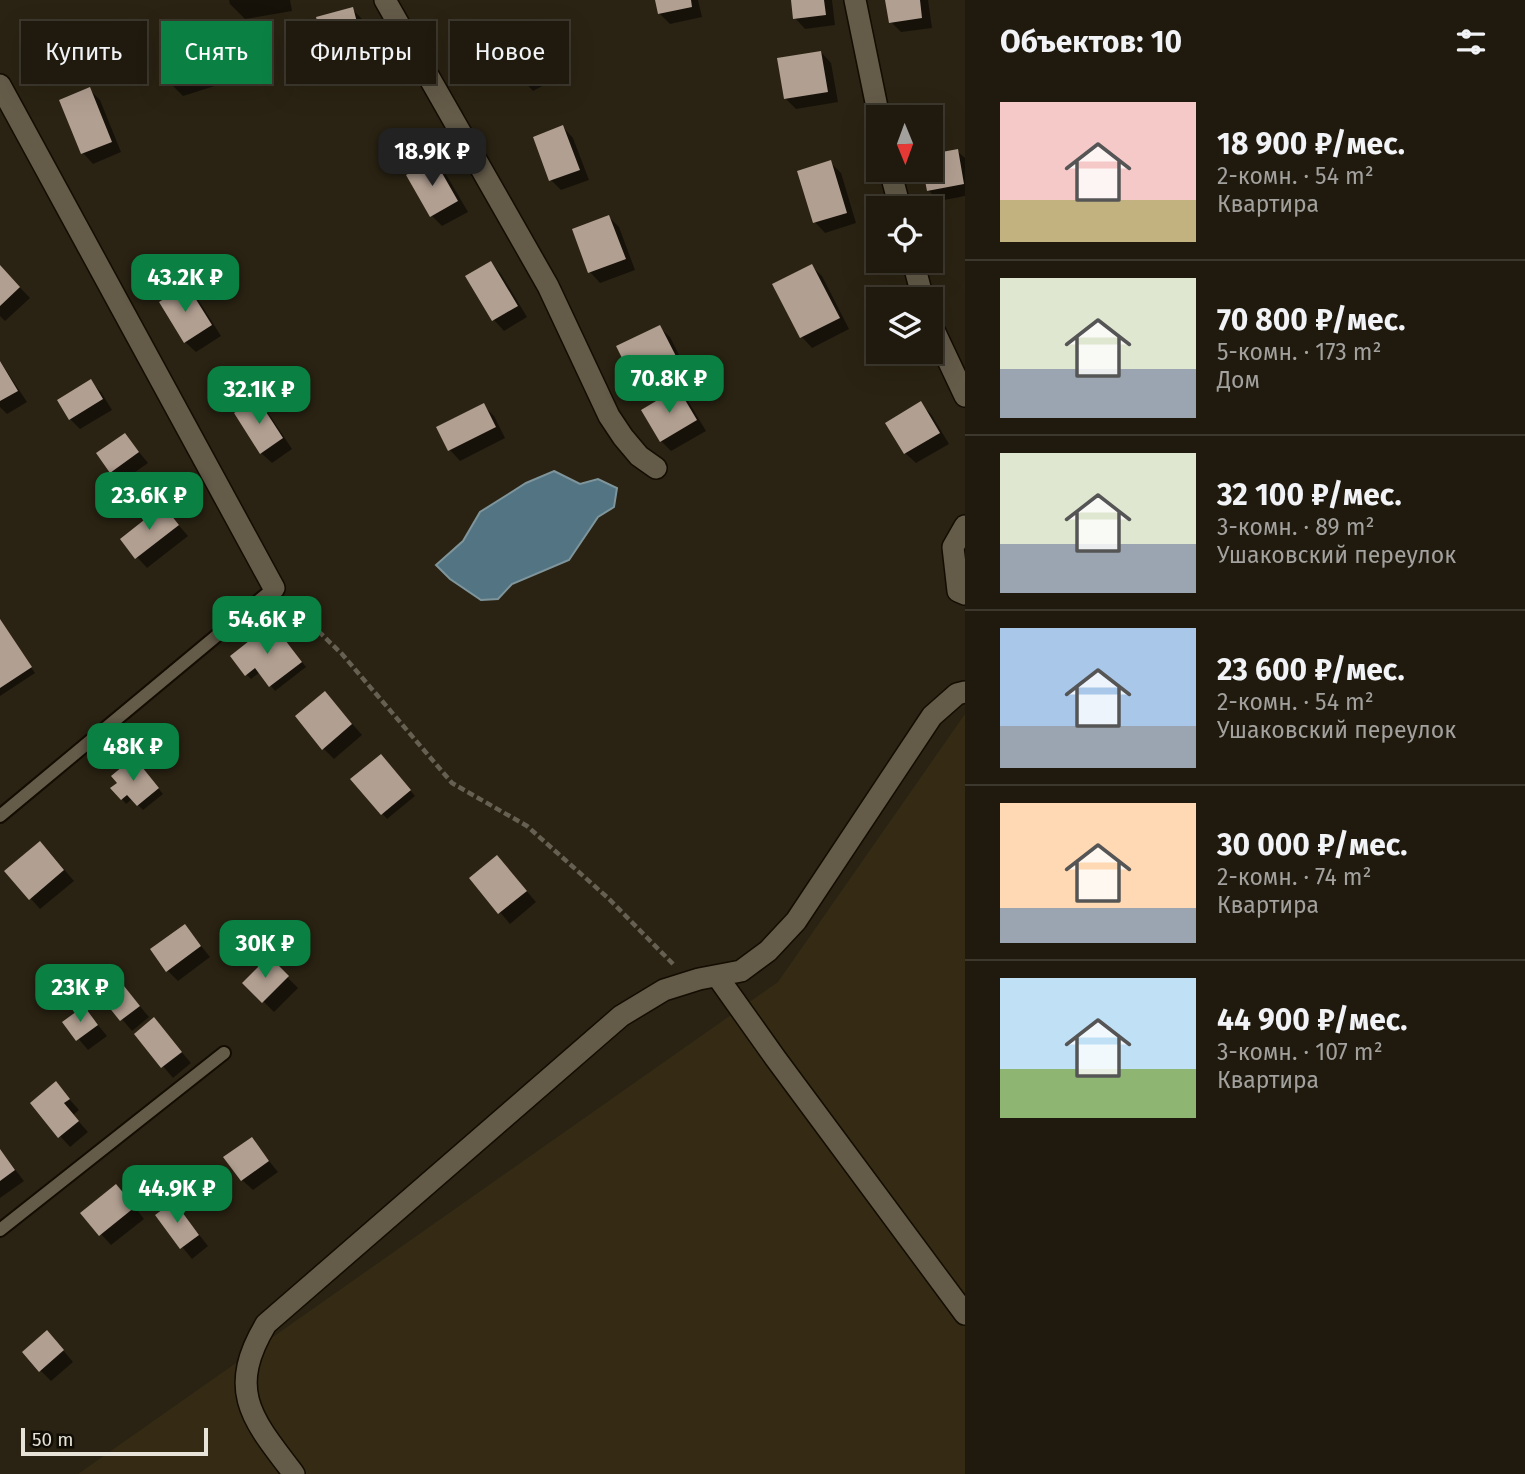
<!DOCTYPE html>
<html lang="ru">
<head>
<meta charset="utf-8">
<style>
  :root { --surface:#201a0e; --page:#282317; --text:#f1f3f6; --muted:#a2a19e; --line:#3d382e; --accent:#0b8043 }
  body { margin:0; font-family:"Fira Sans",sans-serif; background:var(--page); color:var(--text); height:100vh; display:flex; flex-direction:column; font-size:26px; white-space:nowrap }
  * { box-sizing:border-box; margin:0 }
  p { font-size:23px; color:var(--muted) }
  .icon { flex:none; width:38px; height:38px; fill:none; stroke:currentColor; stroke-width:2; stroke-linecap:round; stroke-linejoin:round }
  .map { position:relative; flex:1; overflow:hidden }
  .details { display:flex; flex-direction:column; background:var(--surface); width:560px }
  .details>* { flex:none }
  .banner { position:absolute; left:21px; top:21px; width:665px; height:63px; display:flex; gap:14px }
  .needle { width:46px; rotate:179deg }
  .tools { position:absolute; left:866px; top:105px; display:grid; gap:14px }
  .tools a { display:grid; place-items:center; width:77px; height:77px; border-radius:0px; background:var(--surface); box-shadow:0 7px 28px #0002,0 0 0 2px var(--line); font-size:35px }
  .scale { position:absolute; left:21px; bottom:18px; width:187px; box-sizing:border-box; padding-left:7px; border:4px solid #e7e3d8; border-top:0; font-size:19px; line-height:24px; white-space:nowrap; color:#e7e3d8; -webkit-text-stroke:5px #100d06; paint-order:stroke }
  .price { position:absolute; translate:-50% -60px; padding:0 16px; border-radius:14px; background:var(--accent); color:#fff; font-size:23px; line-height:46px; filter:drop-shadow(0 2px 4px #0008) }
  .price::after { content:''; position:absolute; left:50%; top:42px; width:21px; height:16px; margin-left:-10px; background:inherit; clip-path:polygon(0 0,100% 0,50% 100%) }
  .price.active { background:#222; color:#fff }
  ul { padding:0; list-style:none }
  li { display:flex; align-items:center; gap:21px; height:175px; padding:0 35px }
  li+li { border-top:2px solid var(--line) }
  li span { display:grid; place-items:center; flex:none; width:196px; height:140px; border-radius:0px; color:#555 }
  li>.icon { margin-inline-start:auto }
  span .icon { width:84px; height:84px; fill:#fffc; stroke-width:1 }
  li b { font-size:30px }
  h2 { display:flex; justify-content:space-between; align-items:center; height:84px; padding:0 35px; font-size:30px }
  .chip { padding:0 24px; border-radius:0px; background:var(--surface); box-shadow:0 7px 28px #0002,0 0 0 2px var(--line); font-size:24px; line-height:63px }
  .chip.active { background:var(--accent); color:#fff }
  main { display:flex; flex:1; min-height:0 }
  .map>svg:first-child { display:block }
</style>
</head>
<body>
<main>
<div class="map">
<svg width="965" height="1474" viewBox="0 0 965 1474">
  <rect width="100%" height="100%" fill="#2a2313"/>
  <!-- built -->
  <path fill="#352b14" d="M 965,714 L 965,1474 L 78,1474 L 778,982 Z"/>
  <!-- water -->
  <path fill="#537483" stroke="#7f959c" stroke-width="2" d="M 554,471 L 580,484 L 598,479 L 617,488 L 614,507 L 598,517 L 569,560 L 512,584 L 498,599 L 481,600 L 450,579 L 436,565 L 463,541 L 480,512 L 526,483 Z"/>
  <!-- shadow -->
  <path fill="#0007" d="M 229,0 L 290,0 L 292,11 L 245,19 L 230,4 Z
    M 656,0 L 698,0 L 702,17 L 670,24 L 659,13 Z
    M 792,0 L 832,0 L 835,25 L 805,29 L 795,18 Z
    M 887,0 L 928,0 L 932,28 L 901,32 L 891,22 Z
    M 352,9 L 363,20 L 374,63 L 340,73 L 329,62 Z
    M 543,45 L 553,55 L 563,75 L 533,91 L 523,80 L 512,60 Z
    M 202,46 L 212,57 L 221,84 L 183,96 L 172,85 Z
    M 821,52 L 831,63 L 838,102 L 796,109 L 786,99 Z
    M 89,89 L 100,100 L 121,152 L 93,164 L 83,153 Z
    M 563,127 L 573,138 L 589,180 L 561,190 L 551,180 Z
    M 957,151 L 965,158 L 965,196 L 939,201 L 928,190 L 925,170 L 931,170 L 931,156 Z
    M 434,161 L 444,171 L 468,212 L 442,226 L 432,216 Z
    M 830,162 L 841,173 L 856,223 L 825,233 L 815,222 Z
    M 609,217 L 619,227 L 635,270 L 600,283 L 590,272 L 574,230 Z
    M 491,263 L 501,274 L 527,317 L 504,331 L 494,320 L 468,277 Z
    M 811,266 L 822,276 L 849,329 L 812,348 L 802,337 L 775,285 Z
    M 0,267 L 30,298 L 5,321 L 0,316 Z
    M 187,288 L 197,298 L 221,336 L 196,352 L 185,342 Z
    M 659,327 L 670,337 L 688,373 L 647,393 L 636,383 Z
    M 0,361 L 27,402 L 7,414 L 0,407 Z
    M 90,381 L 101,392 L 112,410 L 80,429 L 70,419 Z
    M 678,390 L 688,401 L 706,431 L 671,451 L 661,441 Z
    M 257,401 L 267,411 L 292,449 L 272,463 L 261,453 Z
    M 920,404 L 931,414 L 949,444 L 916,463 L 905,453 Z
    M 483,405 L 494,416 L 505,438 L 460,461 L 450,450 L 439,428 Z
    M 125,435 L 148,463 L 121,482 L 111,471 Z
    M 163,507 L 188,536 L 147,568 L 137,557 Z
    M 0,622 L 35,673 L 0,696 Z
    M 277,630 L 306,667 L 275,691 L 260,672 L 251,679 L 246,674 Z
    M 335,704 L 362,735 L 334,759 L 323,748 Z
    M 385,761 L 415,796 L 387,819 L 353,779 Z
    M 138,764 L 163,794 L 143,810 L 132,799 L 126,804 L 113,788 Z
    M 50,853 L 74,881 L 40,909 L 6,871 Z
    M 507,868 L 536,902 L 510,924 L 471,878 Z
    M 185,926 L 210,957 L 178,981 L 168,971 Z
    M 269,959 L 298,988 L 274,1012 L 245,983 Z
    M 116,978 L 149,1017 L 132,1031 L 99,992 Z
    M 84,1008 L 107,1036 L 88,1050 L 65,1023 Z
    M 154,1020 L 191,1063 L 173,1078 L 136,1034 Z
    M 56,1084 L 79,1110 L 73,1115 L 88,1132 L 70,1147 L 60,1136 Z
    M 251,1139 L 278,1172 L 253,1190 L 242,1180 Z
    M 0,1150 L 24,1181 L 0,1198 Z
    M 127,1197 L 144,1219 L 111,1245 L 83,1214 Z
    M 174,1203 L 208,1246 L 192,1259 L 157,1216 Z
    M 57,1343 L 73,1362 L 51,1381 L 40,1370 Z"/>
  <!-- building -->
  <path fill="#b19f91" d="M 655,0 L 691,0 L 692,7 L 658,14 Z
    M 791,0 L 824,0 L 826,15 L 793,19 Z
    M 885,0 L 920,0 L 922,18 L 889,23 Z
    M 353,7 L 365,53 L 328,63 L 316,17 Z
    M 543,43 L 554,64 L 521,81 L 510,59 Z
    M 202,44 L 211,74 L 171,86 L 162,57 Z
    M 821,51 L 828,92 L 784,99 L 777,58 Z
    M 90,87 L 112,142 L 81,154 L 59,100 Z
    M 563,125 L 580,170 L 549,181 L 533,137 Z
    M 958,149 L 964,184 L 927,191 L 923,170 L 931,170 L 931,154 Z
    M 434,159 L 458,201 L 430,217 L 406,175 Z
    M 831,160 L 847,213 L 813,223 L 797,171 Z
    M 609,215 L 626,259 L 588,273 L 572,229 Z
    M 491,261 L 518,306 L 492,321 L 465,276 Z
    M 812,264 L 840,318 L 800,338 L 772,284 Z
    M 0,265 L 20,287 L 0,306 Z
    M 187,285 L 212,325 L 184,343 L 159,302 Z
    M 660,325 L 679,362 L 635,384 L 616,346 Z
    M 0,361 L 18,391 L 0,401 Z
    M 91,379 L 103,399 L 69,420 L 57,400 Z
    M 678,388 L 697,420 L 660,442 L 641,410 Z
    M 257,398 L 283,438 L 260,454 L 234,413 Z
    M 921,401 L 940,433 L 904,454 L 885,423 Z
    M 484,403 L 496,427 L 448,451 L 436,427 Z
    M 125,433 L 139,452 L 110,473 L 96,453 Z
    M 163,505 L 179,525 L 135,559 L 120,539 Z
    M 0,619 L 32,667 L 0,688 Z
    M 272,623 L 302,662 L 269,687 L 255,668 L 245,676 L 230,656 Z
    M 325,691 L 352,724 L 322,750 L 295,716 Z
    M 381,754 L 411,790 L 381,815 L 350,779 Z
    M 134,757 L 159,788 L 137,806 L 127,795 L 121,800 L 110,788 L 117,783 L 111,776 Z
    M 40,841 L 64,870 L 29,900 L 4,871 Z
    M 497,855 L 527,891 L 498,914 L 469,878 Z
    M 185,924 L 201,946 L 166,972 L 150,949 Z
    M 269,956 L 289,976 L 262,1003 L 242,983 Z
    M 116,976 L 140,1006 L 120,1021 L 96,991 Z
    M 84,1006 L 98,1025 L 76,1041 L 62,1022 Z
    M 154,1017 L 182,1052 L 161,1068 L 134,1034 Z
    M 56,1081 L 70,1099 L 64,1103 L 79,1121 L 58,1138 L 30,1103 Z
    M 252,1137 L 269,1161 L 241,1181 L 223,1157 Z
    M 0,1149 L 15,1170 L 0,1181 Z
    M 116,1184 L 135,1207 L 99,1236 L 80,1213 Z
    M 174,1201 L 199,1235 L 180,1249 L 155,1215 Z
    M 47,1330 L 64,1350 L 39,1372 L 22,1352 Z"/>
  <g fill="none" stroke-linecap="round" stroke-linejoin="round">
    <!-- service casing -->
    <g stroke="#130c01" stroke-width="16">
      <path id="service" d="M 0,816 L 274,588
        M 0,1230 L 224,1053"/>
    </g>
    <!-- minor casing -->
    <g stroke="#130c01" stroke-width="24">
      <path id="minor" d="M 385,0 L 548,286 L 609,416 L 623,437 L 639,456 L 656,468
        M 855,0 L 879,117
        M 0,85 L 274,588
        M 890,170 L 900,208
        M 913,261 L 923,299
        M 931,324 L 965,396
        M 965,526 L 953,547 L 958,591 L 965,594
        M 717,976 L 776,1059 L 965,1314
        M 294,1474 C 252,1419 226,1391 266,1324 L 621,1016 L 664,990 L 699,979 L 741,971 L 768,951 L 796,921 L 932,716 L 957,694 L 965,692"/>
    </g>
    <!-- path -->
    <path stroke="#666052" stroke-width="4.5" stroke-dasharray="7 3.5" stroke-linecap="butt" d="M 288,602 L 342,654 L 452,783 L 527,826 L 608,898 L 674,965"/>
    <!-- service -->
    <use href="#service" stroke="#645b49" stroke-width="12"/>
    <!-- minor -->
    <use href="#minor" stroke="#645b49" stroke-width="21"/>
  </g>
</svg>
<div class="tools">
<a><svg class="needle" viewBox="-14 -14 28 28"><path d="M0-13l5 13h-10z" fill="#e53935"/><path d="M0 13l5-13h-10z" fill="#a2a19e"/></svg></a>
<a><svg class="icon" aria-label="locate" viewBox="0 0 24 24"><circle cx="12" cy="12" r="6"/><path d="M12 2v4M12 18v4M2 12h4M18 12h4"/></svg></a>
<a><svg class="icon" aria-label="layers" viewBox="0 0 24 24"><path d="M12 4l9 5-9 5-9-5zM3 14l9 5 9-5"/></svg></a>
</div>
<div class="scale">50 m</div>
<b class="price active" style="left:432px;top:188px">18.9K ₽</b>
<b class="price" style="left:185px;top:314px">43.2K ₽</b>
<b class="price" style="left:669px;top:415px">70.8K ₽</b>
<b class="price" style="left:259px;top:426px">32.1K ₽</b>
<b class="price" style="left:149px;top:532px">23.6K ₽</b>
<b class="price" style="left:267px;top:656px">54.6K ₽</b>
<b class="price" style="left:133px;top:783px">48K ₽</b>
<b class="price" style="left:265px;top:980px">30K ₽</b>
<b class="price" style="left:80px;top:1024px">23K ₽</b>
<b class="price" style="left:177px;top:1225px">44.9K ₽</b>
<div class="banner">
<a class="chip">Купить</a>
<a class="chip active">Снять</a>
<a class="chip">Фильтры</a>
<a class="chip">Новое</a>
</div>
</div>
<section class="details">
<h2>Объектов: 10<svg class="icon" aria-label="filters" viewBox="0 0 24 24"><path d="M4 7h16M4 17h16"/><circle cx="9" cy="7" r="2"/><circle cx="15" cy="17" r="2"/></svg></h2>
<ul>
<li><span style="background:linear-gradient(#f6c9c9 70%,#c2b280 0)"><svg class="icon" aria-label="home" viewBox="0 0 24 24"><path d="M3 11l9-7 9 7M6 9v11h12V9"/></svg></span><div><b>18 900 ₽/мес.</b><p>2-комн. · 54 m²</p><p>Квартира</p></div></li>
<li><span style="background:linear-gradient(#dfe7d0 65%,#9aa5b1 0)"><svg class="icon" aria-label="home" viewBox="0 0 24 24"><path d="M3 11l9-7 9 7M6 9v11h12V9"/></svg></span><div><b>70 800 ₽/мес.</b><p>5-комн. · 173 m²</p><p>Дом</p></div></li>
<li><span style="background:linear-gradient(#dfe7d0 65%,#9aa5b1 0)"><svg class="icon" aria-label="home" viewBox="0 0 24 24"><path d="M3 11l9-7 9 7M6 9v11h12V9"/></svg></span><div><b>32 100 ₽/мес.</b><p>3-комн. · 89 m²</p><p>Ушаковский переулок</p></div></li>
<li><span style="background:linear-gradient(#a9c7e8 70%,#9aa5b1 0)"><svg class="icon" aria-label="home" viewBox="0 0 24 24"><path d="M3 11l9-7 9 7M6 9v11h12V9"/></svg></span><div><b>23 600 ₽/мес.</b><p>2-комн. · 54 m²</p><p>Ушаковский переулок</p></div></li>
<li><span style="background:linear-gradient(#ffd9b3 75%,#9aa5b1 0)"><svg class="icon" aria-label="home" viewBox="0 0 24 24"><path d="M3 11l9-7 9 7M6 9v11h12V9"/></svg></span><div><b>30 000 ₽/мес.</b><p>2-комн. · 74 m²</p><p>Квартира</p></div></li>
<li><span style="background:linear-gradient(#bfe0f5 65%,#8fb573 0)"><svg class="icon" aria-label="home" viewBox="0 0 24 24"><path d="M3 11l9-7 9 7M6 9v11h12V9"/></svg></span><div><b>44 900 ₽/мес.</b><p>3-комн. · 107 m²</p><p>Квартира</p></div></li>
</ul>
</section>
</main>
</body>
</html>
